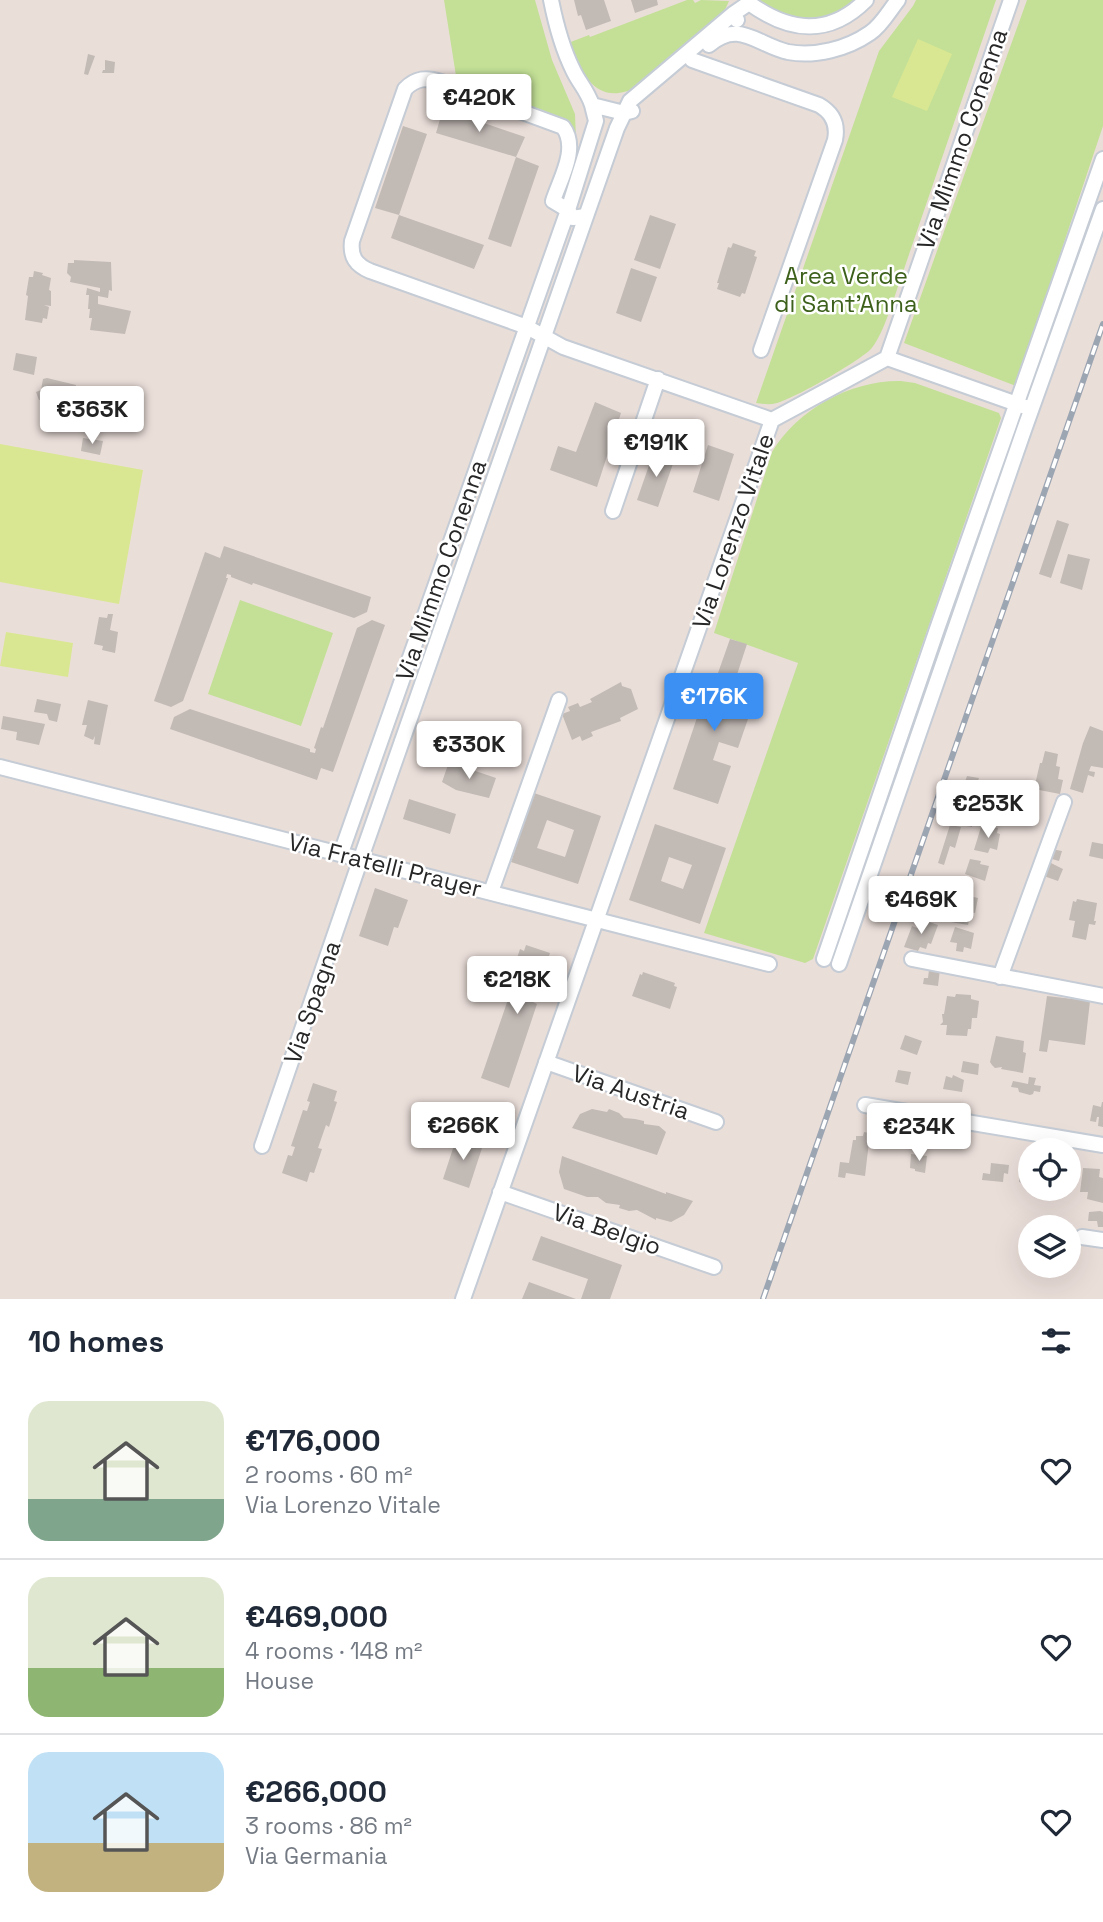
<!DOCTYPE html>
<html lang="en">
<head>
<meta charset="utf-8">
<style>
  :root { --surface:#fff; --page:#f6f6f7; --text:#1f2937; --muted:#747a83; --line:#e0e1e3; --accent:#3c90f4 }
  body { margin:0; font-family:"Space Grotesk",sans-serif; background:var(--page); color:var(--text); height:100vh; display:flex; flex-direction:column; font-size:26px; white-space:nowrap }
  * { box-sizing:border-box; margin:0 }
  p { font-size:23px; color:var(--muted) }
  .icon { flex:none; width:38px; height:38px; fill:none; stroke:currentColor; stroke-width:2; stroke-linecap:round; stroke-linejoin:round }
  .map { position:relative; height:1299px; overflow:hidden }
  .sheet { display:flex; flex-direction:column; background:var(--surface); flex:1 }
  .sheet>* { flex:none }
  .controls { position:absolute; left:1018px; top:1138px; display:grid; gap:14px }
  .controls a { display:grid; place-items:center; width:63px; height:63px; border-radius:50%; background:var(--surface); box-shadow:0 7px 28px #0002; font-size:35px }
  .price { position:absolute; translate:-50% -60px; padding:0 16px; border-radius:7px; background:#fff; color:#222; font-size:23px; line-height:46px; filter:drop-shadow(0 2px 4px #0008) }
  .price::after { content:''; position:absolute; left:50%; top:42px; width:21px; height:16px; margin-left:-10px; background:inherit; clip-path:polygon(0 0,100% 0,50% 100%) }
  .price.active { background:var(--accent); color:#fff }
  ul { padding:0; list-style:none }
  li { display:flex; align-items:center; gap:21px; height:175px; padding:0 28px }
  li+li { border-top:2px solid var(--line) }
  li span { display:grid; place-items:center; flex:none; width:196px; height:140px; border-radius:21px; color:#555 }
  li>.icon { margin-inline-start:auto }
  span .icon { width:84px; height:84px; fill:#fffc; stroke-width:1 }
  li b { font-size:30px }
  h2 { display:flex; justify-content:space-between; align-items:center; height:84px; padding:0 28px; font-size:30px }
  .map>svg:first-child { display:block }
</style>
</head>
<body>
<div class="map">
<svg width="1103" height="1299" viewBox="0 0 1103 1299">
  <rect width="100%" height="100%" fill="#eaded9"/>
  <!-- green -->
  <path fill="#c3e096" d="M 444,0 L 535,0 L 552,60 L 575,114 L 576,139 L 569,125 L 457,82 Z
    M 687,0 L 693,0 L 695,3 L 701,0 L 729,1 L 724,12 L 639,86 C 598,108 582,76 568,43 L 589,35 L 590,37 Z
    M 759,0 L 858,0 C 824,25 792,25 759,0 Z
    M 916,0 L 996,0 L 890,310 C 885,323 880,338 871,349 C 858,362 795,398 777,403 C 770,405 763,404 756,403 L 879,51 L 913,6 Z
    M 1027,0 L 1103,0 L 1103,126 L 1016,386 L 904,343 Z
    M 901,381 L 915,383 L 999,413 L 1001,418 L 813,959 L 805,963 L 704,933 L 798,663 L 714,633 L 772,452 C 798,409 851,380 901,381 Z
    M 240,600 L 333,633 L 301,726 L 208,694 Z"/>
  <!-- pitch -->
  <path fill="#dae792" d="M 918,39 L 952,54 L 927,111 L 892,97 Z
    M 0,444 L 143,470 L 119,604 L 0,582 Z
    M 6,632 L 73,643 L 68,677 L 0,666 Z"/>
  <!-- building -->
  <path fill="#c2bab5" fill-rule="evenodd" d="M 574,0 L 604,0 L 611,21 L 586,30 L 581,15 L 578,16 Z
    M 631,0 L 657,0 L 658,5 L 635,13 Z
    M 88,54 L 95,56 L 88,75 L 84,74 Z
    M 105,60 L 115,62 L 114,73 L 102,73 L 103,70 L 105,70 Z
    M 443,109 L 525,137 L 516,157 L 436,133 Z
    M 403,126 L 427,134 L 399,215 L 484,245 L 474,269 L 391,238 L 399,215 L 375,208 Z
    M 516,157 L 539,166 L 511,247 L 488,239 Z
    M 650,215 L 676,224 L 660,269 L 634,260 Z
    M 733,243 L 756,251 L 754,256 L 757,257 L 745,294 L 742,293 L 740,297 L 717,289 L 719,283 L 717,283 L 728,247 L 731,248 Z
    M 74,260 L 111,262 L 112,291 L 109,290 L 108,298 L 98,296 L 98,304 L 131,311 L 125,334 L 90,330 L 92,318 L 89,318 L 90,309 L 88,309 L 89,295 L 86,295 L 87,288 L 100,292 L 100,288 L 70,282 L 71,277 L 67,273 L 68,263 L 74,263 Z
    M 631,268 L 657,277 L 641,322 L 616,313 Z
    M 34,271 L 43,273 L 42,275 L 51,278 L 49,290 L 51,291 L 51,306 L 44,305 L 49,307 L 47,319 L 43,318 L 42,323 L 25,320 L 28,296 L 26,295 L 29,277 L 33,277 Z
    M 16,353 L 37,357 L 34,375 L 13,370 Z
    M 47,378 L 76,385 L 75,389 L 96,391 L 100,394 L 102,390 L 111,391 L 110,395 L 120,396 L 118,408 L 104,406 L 101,403 L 101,407 L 92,405 L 92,403 L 69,401 L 68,398 L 66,401 L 61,401 L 61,404 L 39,400 L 36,392 L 41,390 L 43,379 Z
    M 595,402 L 621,413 L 597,487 L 550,470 L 558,446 L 576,452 Z
    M 83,438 L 103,441 L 100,455 L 81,451 Z
    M 708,445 L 734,454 L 719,501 L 693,492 Z
    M 654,451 L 675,458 L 658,507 L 637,500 Z
    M 1057,520 L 1069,524 L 1051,578 L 1039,574 Z
    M 224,546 L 371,597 L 367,612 L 354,618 L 253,583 L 252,585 L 231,577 L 231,575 L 227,574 L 226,578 L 228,578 L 183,701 L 171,707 L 154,701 L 205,552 L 220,558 Z
    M 1068,554 L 1090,559 L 1082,590 L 1060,583 Z
    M 108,614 L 113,614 L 110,630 L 118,632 L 115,653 L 102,650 L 103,646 L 94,644 L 99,617 L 107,618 Z
    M 372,620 L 385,625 L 333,772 L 321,768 L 317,780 L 170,729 L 174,717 L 190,709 L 310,749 L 310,752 L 315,753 L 316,749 L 314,748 L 321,727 L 323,728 L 357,628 Z
    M 730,639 L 747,644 L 730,696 L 734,697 L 730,709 L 749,716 L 738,748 L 719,742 L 713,760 L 731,766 L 718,804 L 673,789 L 707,688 L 712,690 Z
    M 621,682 L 622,686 L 631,689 L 638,709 L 620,718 L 621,721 L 591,732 L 593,736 L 582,741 L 580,736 L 572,740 L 562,714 L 570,711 L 568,707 L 578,703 L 580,707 L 592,702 L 590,699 Z
    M 37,699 L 61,704 L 57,722 L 49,720 L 47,714 L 34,712 Z
    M 88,700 L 108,705 L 100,745 L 94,744 L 95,736 L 93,740 L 84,736 L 87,725 L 82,725 Z
    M 3,716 L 45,724 L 39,745 L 16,740 L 17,732 L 1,729 Z
    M 1090,726 L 1103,731 L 1103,768 L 1091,766 L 1089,771 L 1095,772 L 1094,777 L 1088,775 L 1083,793 L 1070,789 L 1083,743 Z
    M 1045,751 L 1058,754 L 1056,766 L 1060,767 L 1058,779 L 1063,780 L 1060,794 L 1034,789 L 1040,763 L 1042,763 Z
    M 449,762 L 496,778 L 489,798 L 456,790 L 442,782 Z
    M 967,776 L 979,778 L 969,806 L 985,810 L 983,819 L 974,820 L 972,827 L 951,823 Z
    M 994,788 L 1010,794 L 1010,808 L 1013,809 L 1011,817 L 987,809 Z
    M 534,793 L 601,816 L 578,884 L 511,862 ZM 547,820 L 574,830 L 565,857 L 537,848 Z
    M 409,799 L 456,814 L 450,834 L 403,819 Z
    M 655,824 L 726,848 L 700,924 L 629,900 ZM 669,857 L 692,865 L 683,889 L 661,881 Z
    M 950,825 L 961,827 L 955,848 L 950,846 L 944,865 L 938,863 Z
    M 988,826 L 998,828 L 997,833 L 1000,834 L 997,850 L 990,848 L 988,853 L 974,850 L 981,827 L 987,828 Z
    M 1092,842 L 1103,844 L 1103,859 L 1089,856 Z
    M 1051,849 L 1062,851 L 1059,861 L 1052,859 L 1051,863 L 1063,869 L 1058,881 L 1041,875 Z
    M 970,859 L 981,861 L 980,864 L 989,866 L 985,881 L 965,874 Z
    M 375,888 L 408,900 L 398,928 L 394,927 L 388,946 L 359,936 Z
    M 958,891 L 970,893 L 969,896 L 978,898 L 975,913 L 969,912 L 968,919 L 955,915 L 954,918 L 969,921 L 968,925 L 939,920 L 941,912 L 947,913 L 949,900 L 957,901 Z
    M 1077,899 L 1097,903 L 1094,921 L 1096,921 L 1095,925 L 1089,924 L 1086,940 L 1072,937 L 1075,921 L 1069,920 L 1073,901 L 1076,902 Z
    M 920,919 L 938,925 L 931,944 L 928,943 L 926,949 L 920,947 L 918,951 L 904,947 L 912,926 L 917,928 Z
    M 955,927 L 974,933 L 971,949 L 964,947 L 963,952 L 956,951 L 957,943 L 950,942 Z
    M 526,945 L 550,953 L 549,956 L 552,957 L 537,1000 L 534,999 L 533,1002 L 537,1004 L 509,1088 L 481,1078 L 512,988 L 508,987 L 513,972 L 516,973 L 519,966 L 515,964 L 520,949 L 524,951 Z
    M 919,965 L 940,969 L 938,986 L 923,984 L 924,978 L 928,978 L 929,970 L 918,968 Z
    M 643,972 L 675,983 L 674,986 L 677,987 L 670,1009 L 632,996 L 640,974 L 642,975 Z
    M 956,994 L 971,995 L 971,999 L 979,1001 L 977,1018 L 972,1018 L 971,1029 L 968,1029 L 967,1036 L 946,1035 L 947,1025 L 940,1025 L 943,1022 L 942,1014 L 944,1014 L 947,996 L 955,997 Z
    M 1047,996 L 1090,1001 L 1085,1045 L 1049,1040 L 1047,1052 L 1039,1051 Z
    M 905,1035 L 922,1041 L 917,1055 L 900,1049 Z
    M 996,1036 L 1024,1041 L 1023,1052 L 1026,1053 L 1023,1073 L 1001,1069 L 1002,1067 L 995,1068 L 992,1065 L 990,1062 Z
    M 963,1061 L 979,1064 L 978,1075 L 961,1072 Z
    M 898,1070 L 911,1072 L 908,1085 L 895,1082 Z
    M 953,1075 L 964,1080 L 962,1092 L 943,1089 L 946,1076 L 952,1078 Z
    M 1029,1077 L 1036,1078 L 1034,1085 L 1041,1086 L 1040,1092 L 1034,1091 L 1033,1094 L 1030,1095 L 1019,1092 L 1018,1088 L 1011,1087 L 1013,1081 L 1028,1084 Z
    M 313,1083 L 337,1091 L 334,1101 L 337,1102 L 329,1127 L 326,1125 L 318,1148 L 322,1149 L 314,1173 L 310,1172 L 307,1182 L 282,1173 L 288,1155 L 292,1156 L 295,1147 L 291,1146 L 303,1110 L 307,1111 L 310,1102 L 307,1101 Z
    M 1102,1102 L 1103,1102 L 1103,1127 L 1098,1126 L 1099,1117 L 1097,1117 L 1096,1122 L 1090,1121 L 1093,1105 L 1101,1107 Z
    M 592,1109 L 607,1112 L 609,1109 L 619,1113 L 624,1118 L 635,1119 L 644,1121 L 644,1124 L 659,1126 L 666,1132 L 657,1155 L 572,1128 L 580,1114 Z
    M 864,1132 L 870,1133 L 865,1176 L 846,1173 L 845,1178 L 838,1177 L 840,1162 L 849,1163 L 853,1140 L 856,1140 L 856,1136 L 863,1136 Z
    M 457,1136 L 483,1145 L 469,1188 L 443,1179 Z
    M 911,1154 L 927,1156 L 925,1173 L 915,1171 L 915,1169 L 910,1168 Z
    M 562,1156 L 666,1194 L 666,1192 L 693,1201 L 684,1215 L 671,1222 L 656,1218 L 656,1220 L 637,1210 L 629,1211 L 619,1208 L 620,1205 L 606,1203 L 598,1197 L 587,1197 L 564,1189 L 559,1172 Z
    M 991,1163 L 1009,1165 L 1008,1174 L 1004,1173 L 1003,1182 L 982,1180 L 983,1173 L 990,1174 Z
    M 1020,1168 L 1031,1169 L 1031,1186 L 1019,1182 Z
    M 1083,1168 L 1100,1169 L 1099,1177 L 1103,1178 L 1103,1203 L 1087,1199 L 1088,1192 L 1080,1192 Z
    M 1100,1211 L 1103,1212 L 1103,1227 L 1098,1227 L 1097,1221 L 1088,1221 L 1089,1212 Z
    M 541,1236 L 622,1265 L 610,1299 L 581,1299 L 588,1279 L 532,1260 Z
    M 529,1282 L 576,1299 L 522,1299 Z"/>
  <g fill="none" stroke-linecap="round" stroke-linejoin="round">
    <!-- minor casing -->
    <g stroke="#c5ccd5" stroke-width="18">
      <path id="minor" d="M 551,0 C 556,25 562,48 573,70 C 579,83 587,90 592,105 L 624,113 L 632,111
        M 737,20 L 733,14 L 749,3 C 789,32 829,37 866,0
        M 709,45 C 739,19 757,45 788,52 C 815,57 847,49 870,33 C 882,25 889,11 898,0
        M 692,60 L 819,105 C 833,113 838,125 835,140 L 761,350
        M 585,216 L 573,218 L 568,210 L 553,201 C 560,179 579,148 563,127 L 441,82 C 426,77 416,78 405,89 L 352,241 C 350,257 356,265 370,271 L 527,327 L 563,347 L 772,420 L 887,358 L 1031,409
        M 887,358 L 1011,0
        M 613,511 L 658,379
        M 0,767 L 769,964
        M 341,853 L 568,210 L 596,121 L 592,105
        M 491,892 L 559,700
        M 824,959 L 937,629 L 1103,159
        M 912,959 L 1103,996
        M 839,964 L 1024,430 L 1103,209
        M 1000,977 L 1064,802
        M 546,1062 L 716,1122
        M 865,1105 L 1103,1145
        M 262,1146 L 361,858 L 617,128 L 630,101 L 733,14
        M 500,1192 L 714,1267
        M 1082,1237 L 1103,1240
        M 463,1299 L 772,420"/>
    </g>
    <!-- minor -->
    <use href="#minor" stroke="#fff" stroke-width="14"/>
    <!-- rail casing -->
    <g stroke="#9ca5b2" stroke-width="6">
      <path id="rail" d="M 763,1299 L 1103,324"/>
    </g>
    <!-- rail -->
    <use href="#rail" stroke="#fff" stroke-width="3.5" stroke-dasharray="10" stroke-linecap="butt"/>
  </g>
  <g text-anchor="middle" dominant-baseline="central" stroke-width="5" stroke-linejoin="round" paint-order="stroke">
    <!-- street labels -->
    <g font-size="24" fill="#272727" stroke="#fff">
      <text transform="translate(962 139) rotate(-71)">Via Mimmo Conenna</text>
      <text transform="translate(733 531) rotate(-71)">Via Lorenzo Vitale</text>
      <text transform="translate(441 570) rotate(-71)">Via Mimmo Conenna</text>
      <text transform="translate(385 865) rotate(14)">Via Fratelli Prayer</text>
      <text transform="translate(312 1002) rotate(-71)">Via Spagna</text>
      <text transform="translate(631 1092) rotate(19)">Via Austria</text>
      <text transform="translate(607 1229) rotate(19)">Via Belgio</text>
    </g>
    <!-- park labels -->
    <g font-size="24" fill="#3d611b" stroke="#fff">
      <text x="846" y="275">Area Verde<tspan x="846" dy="28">di Sant'Anna</tspan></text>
    </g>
  </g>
</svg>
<div class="controls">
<a><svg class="icon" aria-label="locate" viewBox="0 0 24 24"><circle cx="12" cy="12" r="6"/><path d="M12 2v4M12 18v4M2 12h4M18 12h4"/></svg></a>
<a><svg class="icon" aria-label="layers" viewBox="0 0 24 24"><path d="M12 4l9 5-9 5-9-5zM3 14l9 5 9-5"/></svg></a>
</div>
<b class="price" style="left:479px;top:134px">€420K</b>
<b class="price" style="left:92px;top:446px">€363K</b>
<b class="price" style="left:656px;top:479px">€191K</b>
<b class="price active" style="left:714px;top:733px">€176K</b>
<b class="price" style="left:469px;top:781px">€330K</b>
<b class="price" style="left:988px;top:840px">€253K</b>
<b class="price" style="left:921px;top:936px">€469K</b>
<b class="price" style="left:517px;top:1016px">€218K</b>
<b class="price" style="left:463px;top:1162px">€266K</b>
<b class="price" style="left:919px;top:1163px">€234K</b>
</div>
<section class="sheet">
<h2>10 homes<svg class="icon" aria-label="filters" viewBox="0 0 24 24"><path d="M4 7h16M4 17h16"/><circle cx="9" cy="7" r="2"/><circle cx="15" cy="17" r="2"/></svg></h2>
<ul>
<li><span style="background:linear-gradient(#dfe7d0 70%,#7fa58c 0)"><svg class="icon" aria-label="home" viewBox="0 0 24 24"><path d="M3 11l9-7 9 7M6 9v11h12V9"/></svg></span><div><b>€176,000</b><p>2 rooms · 60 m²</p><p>Via Lorenzo Vitale</p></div><svg class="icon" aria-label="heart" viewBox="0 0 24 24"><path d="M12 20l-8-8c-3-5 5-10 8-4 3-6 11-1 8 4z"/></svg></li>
<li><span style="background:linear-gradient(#dfe7d0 65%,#8fb573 0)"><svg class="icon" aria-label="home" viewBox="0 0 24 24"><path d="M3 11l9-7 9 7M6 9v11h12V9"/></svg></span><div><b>€469,000</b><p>4 rooms · 148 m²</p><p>House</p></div><svg class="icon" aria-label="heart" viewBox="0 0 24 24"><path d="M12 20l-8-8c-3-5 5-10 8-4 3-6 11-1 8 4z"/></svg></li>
<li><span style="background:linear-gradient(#bfe0f5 65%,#c2b280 0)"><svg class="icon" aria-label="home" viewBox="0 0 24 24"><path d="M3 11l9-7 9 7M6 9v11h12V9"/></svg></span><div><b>€266,000</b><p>3 rooms · 86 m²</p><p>Via Germania</p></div><svg class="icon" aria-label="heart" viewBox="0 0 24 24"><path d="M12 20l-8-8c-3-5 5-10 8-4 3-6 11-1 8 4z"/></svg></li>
</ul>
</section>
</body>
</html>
